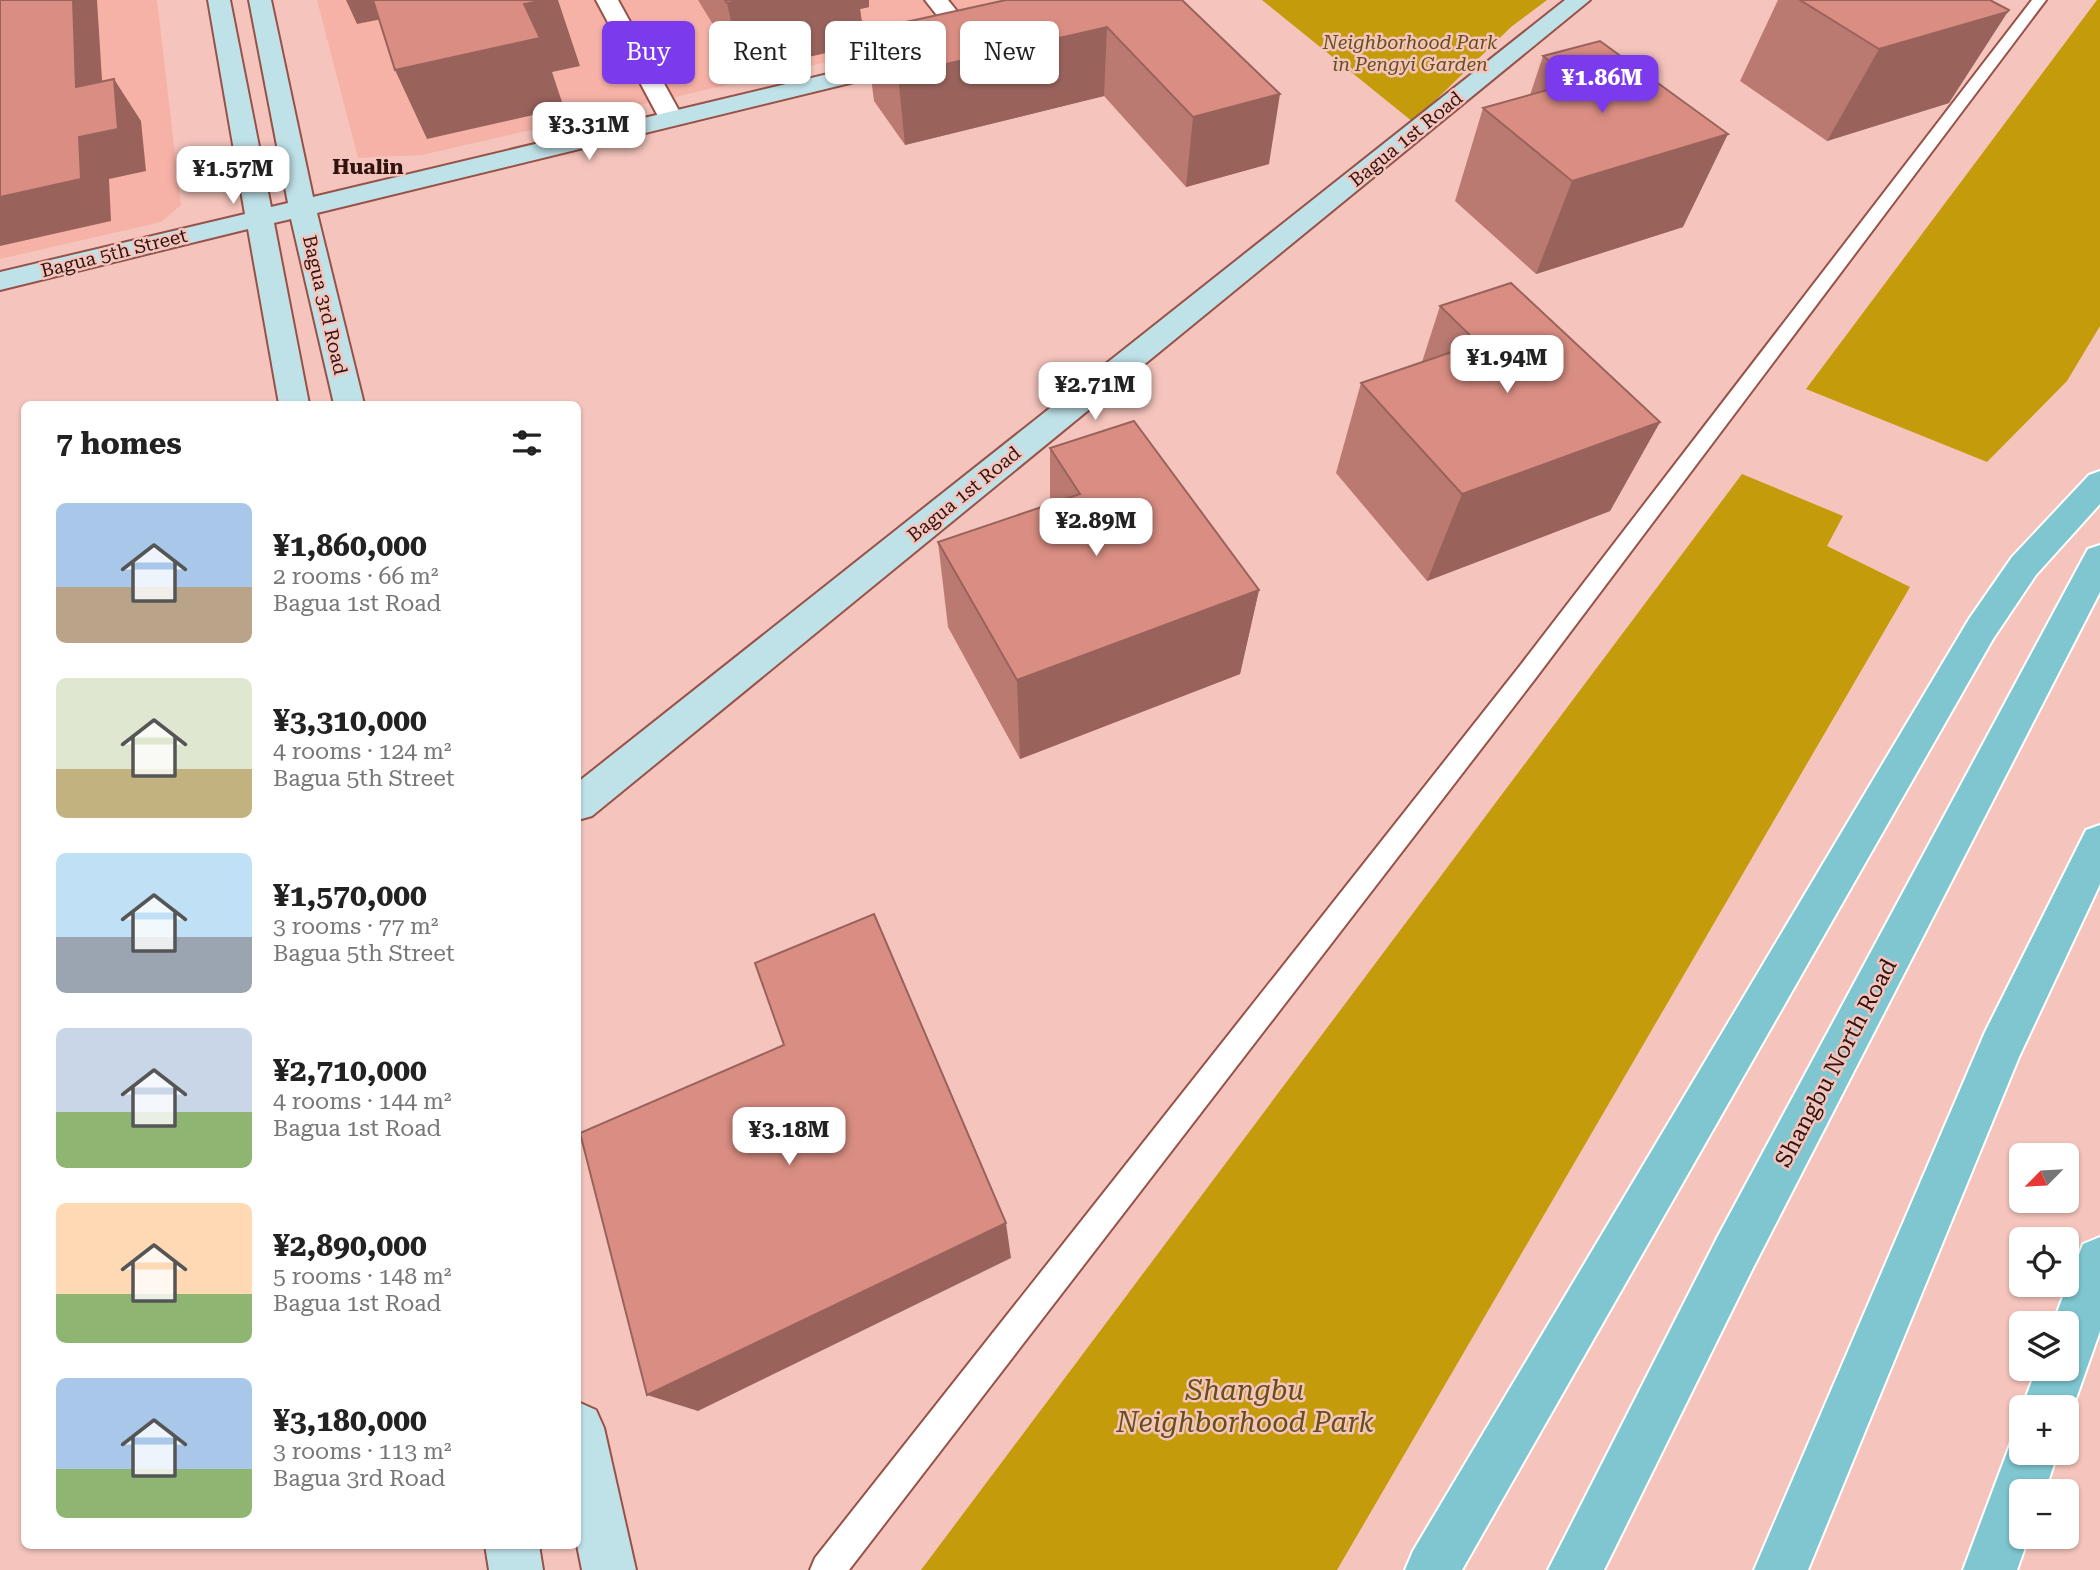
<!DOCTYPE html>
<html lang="en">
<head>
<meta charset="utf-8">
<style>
  :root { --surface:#fff; --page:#f6f6f6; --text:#222; --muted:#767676; --accent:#7c3aed }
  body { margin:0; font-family:"Roboto Serif",serif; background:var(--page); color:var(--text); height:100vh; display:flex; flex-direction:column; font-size:26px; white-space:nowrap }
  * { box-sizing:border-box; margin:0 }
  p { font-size:23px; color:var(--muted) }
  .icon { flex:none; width:38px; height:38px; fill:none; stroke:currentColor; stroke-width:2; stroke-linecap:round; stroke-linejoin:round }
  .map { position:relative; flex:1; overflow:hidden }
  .details { position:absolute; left:21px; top:401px; width:560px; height:1148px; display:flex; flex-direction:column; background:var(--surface); border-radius:10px; box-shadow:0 2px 5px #0004 }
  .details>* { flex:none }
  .banner { position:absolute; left:602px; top:21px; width:665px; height:63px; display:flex; gap:14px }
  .needle { width:46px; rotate:246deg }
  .controls { position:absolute; left:2009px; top:1143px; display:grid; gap:14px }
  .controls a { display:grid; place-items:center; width:70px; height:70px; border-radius:10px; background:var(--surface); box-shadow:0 2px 5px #0004; font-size:35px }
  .price { position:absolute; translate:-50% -60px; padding:0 16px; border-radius:14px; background:#fff; color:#222; font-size:23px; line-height:46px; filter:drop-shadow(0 2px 4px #0008) }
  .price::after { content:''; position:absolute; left:50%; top:42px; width:21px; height:16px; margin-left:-10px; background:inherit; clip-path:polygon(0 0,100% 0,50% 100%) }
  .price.active { background:var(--accent); color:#fff }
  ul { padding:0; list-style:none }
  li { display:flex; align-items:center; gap:21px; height:175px; padding:0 35px }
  li span { display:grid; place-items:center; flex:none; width:196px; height:140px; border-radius:10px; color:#555 }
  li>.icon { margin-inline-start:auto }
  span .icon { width:84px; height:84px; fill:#fffc; stroke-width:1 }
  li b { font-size:30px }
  h2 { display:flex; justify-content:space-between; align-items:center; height:84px; padding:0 35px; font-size:30px }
  .tag { padding:0 24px; border-radius:10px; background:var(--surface); box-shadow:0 2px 5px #0004; font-size:24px; line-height:63px }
  .tag.active { background:var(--accent); color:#fff }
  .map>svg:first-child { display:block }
</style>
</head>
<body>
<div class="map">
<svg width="2100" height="1570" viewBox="0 0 2100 1570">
  <rect width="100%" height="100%" fill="#f5c5bd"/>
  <!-- built -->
  <path fill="#f7b2a7" d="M 0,0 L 157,0 L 181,205 L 161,222 L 0,259 Z
    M 317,0 L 1098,0 L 422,155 L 358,158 Z"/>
  <!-- green -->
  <path fill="#c49b0a" d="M 1262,0 L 1547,0 L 1511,27 L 1413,122 Z
    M 2097,0 L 2100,0 L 2100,326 L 2067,381 L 1987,462 L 1806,389 Z
    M 1742,474 L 1843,516 L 1827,546 L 1910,587 L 1337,1570 L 921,1570 Z"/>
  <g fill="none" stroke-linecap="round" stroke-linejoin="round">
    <!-- lane casing -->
    <g stroke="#975248" stroke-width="4">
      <path id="lane" d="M 2032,0 L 2046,0 L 1535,679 L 849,1570 L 810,1570 L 815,1558 L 1519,667 Z"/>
    </g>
    <!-- street casing -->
    <g stroke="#975248" stroke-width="4">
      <path id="street" d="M 596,0 L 618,0 L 683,118 L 680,123 L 671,125 L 662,123 L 659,118 Z
        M 925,0 L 948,0 L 985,46 L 981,51 L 965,51 Z"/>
    </g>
    <!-- secondary casing -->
    <g stroke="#975248" stroke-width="4">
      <path id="secondary" d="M 208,0 L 230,0 L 271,207 L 288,203 L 249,0 L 271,0 L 313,197 L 920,52 L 928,54 L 932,59 L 928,64 L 317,213 L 364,404 L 334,404 L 291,219 L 274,223 L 309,404 L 279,404 L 248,229 L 0,290 L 0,272 L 245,214 Z
        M 1565,0 L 1590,0 L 592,816 L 578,820 L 578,782 Z
        M 578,1402 L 596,1410 L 604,1428 L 636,1570 L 582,1570 L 577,1545 Z
        M 485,1545 L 539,1545 L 543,1570 L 489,1570 Z"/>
    </g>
    <!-- primary casing -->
    <g stroke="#fff" stroke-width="4">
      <path id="primary" d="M 2100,471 L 2100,504 L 2036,575 L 1993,639 L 1462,1570 L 1405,1570 L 1413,1551 L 1969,619 L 2012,557 L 2089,475 Z
        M 2100,545 L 2100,592 L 1752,1270 L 1604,1570 L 1548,1570 L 1718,1236 L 2083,558 L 2088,549 Z
        M 2100,825 L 2100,884 L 2019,1057 L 1808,1570 L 1754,1570 L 1985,1032 L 2086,830 Z
        M 2100,1237 L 2100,1331 L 2067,1424 L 2067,1407 L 2022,1407 L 2037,1368 L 2067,1368 L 2067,1323 L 2053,1323 L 2083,1244 Z
        M 2021,1430 L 2021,1452 L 2058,1452 L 2045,1491 L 2021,1491 L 2021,1536 L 2029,1536 L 2017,1570 L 1963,1570 L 2014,1434 Z"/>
    </g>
    <!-- lane -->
    <use href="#lane" fill="#fff" fill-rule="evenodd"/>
    <!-- street -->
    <use href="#street" fill="#fff" fill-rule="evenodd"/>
    <!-- secondary -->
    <use href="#secondary" fill="#bfe2e8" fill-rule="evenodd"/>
    <!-- primary -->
    <use href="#primary" fill="#7fc6d0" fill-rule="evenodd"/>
  </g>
  <!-- wall -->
  <path fill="#bb7a71" d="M 698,0 L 869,0 L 869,7 L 860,9 L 865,44 L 742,72 Z
    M 1182,0 L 1269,164 L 1186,187 L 1104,96 L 905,145 L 874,101 L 865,31 Z
    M 1778,0 L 1990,0 L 1949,103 L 1827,141 L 1740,81 Z
    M 1600,41 L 1683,227 L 1536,274 L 1455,201 L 1483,108 L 1530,95 L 1543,56 Z
    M 1440,306 L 1660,422 L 1610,511 L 1427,581 L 1336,473 L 1361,383 L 1422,362 Z
    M 1050,448 L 1259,590 L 1240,674 L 1020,759 L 948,627 L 938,542 L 1050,504 Z"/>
  <!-- shaded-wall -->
  <path fill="#99635c" d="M 73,0 L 97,0 L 105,128 L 76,87 Z
    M 346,0 L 379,0 L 387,18 L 357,24 Z
    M 545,0 L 558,0 L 580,66 L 552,72 L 564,108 L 427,139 L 395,70 L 524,4 Z
    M 742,0 L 869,0 L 869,7 L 860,9 L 865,44 L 742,72 L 727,3 Z
    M 2009,10 L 1949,103 L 1827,141 L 1879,49 Z
    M 1107,27 L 1104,96 L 905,145 L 898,75 Z
    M 114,79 L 141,121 L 146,171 L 109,179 L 111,221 L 0,246 L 0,197 L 79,137 Z
    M 1280,94 L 1269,164 L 1186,187 L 1193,117 Z
    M 1728,134 L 1683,227 L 1536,274 L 1572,181 Z
    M 1660,422 L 1610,511 L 1427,581 L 1462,494 Z
    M 1259,590 L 1240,674 L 1020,759 L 1017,680 Z
    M 1006,1223 L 1011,1258 L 698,1411 L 647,1395 Z"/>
  <!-- building -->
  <path fill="#da8e83" stroke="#99635c" stroke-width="2" d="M 0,0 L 73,0 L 76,87 L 114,79 L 118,129 L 79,137 L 81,179 L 0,197 Z
    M 373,0 L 545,0 L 524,4 L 540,38 L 395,70 Z
    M 725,0 L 742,0 L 727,3 Z
    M 1006,0 L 1182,0 L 1280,94 L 1193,117 L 1107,27 L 898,75 L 865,31 Z
    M 1800,0 L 1990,0 L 2009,10 L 2007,12 L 1879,49 Z
    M 1600,41 L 1728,134 L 1572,181 L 1483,108 L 1576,82 L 1543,56 Z
    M 1511,283 L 1660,422 L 1462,494 L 1361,383 L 1478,343 L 1440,306 Z
    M 1134,421 L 1259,590 L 1017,680 L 938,542 L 1080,494 L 1050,448 Z
    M 874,914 L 1006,1223 L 647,1395 L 580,1133 L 784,1045 L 755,963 Z"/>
  <g text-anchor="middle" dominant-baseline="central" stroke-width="5" stroke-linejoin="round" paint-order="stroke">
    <!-- far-park labels -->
    <g font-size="19" font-style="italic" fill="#635019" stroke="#f5c5bd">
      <text x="1410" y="42">Neighborhood Park<tspan x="1410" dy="22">in Pengyi Garden</tspan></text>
    </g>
    <!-- far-street labels -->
    <g font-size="19" fill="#2f130f" stroke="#f5c5bd">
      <text transform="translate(1406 139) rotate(-39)">Bagua 1st Road</text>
      <text transform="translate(114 253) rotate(-14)">Bagua 5th Street</text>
      <text transform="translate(325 305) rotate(77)">Bagua 3rd Road</text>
      <text transform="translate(964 494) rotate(-39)">Bagua 1st Road</text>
    </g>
    <!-- far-quarter labels -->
    <g font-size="21" font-weight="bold" fill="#2f130f" stroke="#f5c5bd">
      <text x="368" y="167">Hualin</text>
    </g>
    <!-- street labels -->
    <g font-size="23" fill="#2f130f" stroke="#f5c5bd">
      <text transform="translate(1836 1063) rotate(-62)">Shangbu North Road</text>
    </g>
    <!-- near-park labels -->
    <g font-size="28" font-style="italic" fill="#635019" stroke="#f5c5bd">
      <text x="1245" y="1390">Shangbu<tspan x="1245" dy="32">Neighborhood Park</tspan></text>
    </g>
  </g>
</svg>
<div class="controls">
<a><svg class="needle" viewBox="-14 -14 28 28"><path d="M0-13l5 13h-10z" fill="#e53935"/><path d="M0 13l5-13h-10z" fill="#767676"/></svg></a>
<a><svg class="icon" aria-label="locate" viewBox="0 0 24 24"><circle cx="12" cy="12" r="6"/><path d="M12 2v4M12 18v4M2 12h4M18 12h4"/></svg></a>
<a><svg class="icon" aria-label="layers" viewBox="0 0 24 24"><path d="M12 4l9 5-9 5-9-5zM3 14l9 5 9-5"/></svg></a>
<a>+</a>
<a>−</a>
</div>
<b class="price active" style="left:1602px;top:115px">¥1.86M</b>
<b class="price" style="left:589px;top:162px">¥3.31M</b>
<b class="price" style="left:233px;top:206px">¥1.57M</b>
<b class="price" style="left:1507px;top:395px">¥1.94M</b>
<b class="price" style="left:1095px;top:422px">¥2.71M</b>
<b class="price" style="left:1096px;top:558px">¥2.89M</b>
<b class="price" style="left:789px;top:1167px">¥3.18M</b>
<div class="banner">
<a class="tag active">Buy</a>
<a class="tag">Rent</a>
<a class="tag">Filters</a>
<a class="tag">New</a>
</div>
<section class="details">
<h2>7 homes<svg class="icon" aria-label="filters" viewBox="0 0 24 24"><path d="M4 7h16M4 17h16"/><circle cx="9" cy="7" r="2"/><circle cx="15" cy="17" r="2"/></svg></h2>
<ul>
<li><span style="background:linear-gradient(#a9c7e8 60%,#b9a48a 0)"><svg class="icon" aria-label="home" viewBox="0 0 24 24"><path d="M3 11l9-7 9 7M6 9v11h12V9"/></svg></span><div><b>¥1,860,000</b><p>2 rooms · 66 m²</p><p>Bagua 1st Road</p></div></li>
<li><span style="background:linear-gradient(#dfe7d0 65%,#c2b280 0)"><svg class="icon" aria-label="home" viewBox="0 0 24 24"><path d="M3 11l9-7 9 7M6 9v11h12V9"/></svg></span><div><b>¥3,310,000</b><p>4 rooms · 124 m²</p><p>Bagua 5th Street</p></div></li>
<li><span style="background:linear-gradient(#bfe0f5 60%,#9aa5b1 0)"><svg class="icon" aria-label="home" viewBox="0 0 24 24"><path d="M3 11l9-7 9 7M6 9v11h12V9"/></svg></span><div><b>¥1,570,000</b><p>3 rooms · 77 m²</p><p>Bagua 5th Street</p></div></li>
<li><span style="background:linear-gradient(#c9d6e8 60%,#8fb573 0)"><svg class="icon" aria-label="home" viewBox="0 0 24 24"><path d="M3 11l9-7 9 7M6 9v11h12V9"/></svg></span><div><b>¥2,710,000</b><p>4 rooms · 144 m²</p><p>Bagua 1st Road</p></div></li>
<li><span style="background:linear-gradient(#ffd9b3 65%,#8fb573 0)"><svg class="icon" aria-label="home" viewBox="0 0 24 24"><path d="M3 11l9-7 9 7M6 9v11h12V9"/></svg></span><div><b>¥2,890,000</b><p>5 rooms · 148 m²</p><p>Bagua 1st Road</p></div></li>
<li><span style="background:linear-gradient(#a9c7e8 65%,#8fb573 0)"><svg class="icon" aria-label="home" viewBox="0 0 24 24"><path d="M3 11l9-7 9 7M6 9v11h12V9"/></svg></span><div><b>¥3,180,000</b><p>3 rooms · 113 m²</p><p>Bagua 3rd Road</p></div></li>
</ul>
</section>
</div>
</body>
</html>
